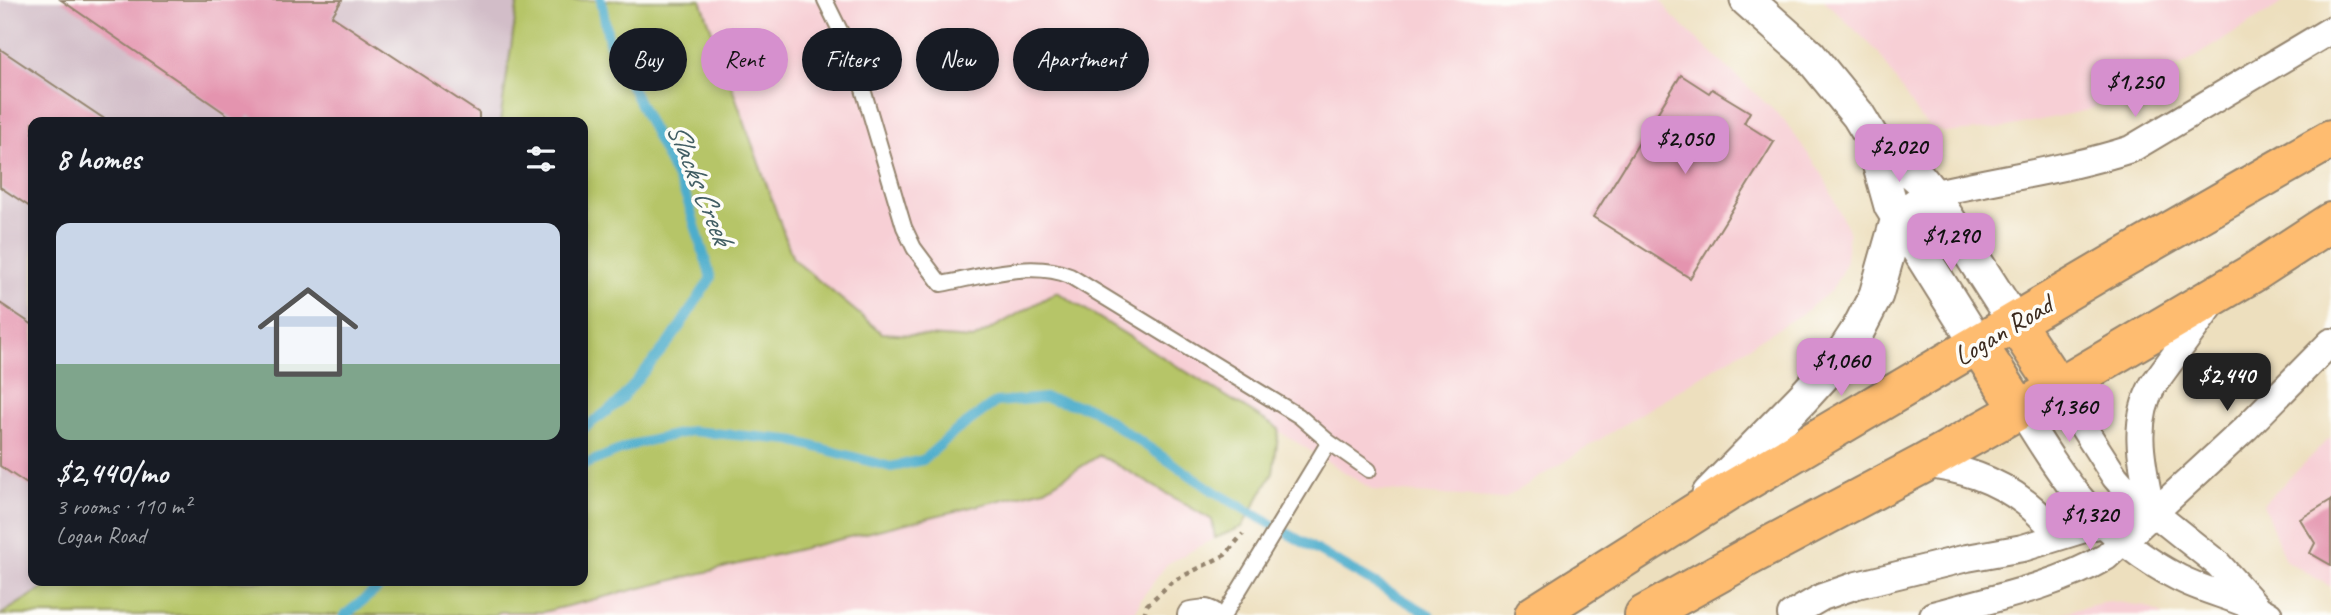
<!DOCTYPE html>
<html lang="en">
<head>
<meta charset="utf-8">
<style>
  :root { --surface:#171b24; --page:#242831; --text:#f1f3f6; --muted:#9ea1a6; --line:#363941; --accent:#d690ce }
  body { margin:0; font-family:Caveat,sans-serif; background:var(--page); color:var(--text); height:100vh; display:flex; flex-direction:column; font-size:26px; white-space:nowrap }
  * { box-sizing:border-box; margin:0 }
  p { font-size:23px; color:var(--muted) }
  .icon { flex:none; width:38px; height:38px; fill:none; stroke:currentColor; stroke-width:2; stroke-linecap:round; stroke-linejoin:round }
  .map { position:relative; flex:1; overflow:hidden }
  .sheet { position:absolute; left:28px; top:117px; width:560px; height:469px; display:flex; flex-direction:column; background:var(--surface); border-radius:14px; box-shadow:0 4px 10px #0003 }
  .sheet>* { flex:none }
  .top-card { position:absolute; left:609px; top:28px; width:665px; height:63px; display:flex; gap:14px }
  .price { position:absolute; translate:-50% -60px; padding:0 16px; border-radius:14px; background:var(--accent); color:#111; font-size:23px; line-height:46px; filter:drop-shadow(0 2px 4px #0008) }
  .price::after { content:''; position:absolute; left:50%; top:42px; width:21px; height:16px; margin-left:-10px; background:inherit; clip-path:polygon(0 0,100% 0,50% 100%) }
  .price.on { background:#222; color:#fff }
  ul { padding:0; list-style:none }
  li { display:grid; align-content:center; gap:14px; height:371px; padding:0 28px }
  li+li { border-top:2px solid var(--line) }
  li span { display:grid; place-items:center; height:217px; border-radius:14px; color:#555 }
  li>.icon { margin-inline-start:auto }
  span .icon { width:126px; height:126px; fill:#fffc; stroke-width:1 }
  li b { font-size:30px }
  h2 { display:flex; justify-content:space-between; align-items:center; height:84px; padding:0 28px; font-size:30px }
  .chip { padding:0 24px; border-radius:32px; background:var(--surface); box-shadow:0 4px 10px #0003; font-size:24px; line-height:63px }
  .chip.on { background:var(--accent); color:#111 }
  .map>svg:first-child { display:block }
</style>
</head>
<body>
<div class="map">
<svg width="2331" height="615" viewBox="0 0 2331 615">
  <rect width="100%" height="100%" fill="#fdfcf7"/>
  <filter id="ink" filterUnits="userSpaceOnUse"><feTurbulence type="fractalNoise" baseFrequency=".0143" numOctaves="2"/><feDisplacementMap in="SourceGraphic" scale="14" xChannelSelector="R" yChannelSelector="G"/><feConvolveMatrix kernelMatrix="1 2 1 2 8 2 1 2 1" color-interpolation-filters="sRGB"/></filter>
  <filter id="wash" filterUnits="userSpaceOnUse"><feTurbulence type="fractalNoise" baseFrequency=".00686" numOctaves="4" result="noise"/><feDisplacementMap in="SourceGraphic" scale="28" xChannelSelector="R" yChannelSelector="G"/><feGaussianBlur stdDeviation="1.57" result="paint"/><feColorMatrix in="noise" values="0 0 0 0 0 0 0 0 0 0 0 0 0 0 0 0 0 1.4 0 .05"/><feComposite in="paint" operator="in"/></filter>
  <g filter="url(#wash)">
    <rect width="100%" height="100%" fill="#eddfbe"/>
    <!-- built -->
    <path fill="#f7cfd5" d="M 701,0 L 1661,0 L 1672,16 L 1784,120 L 1823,175 L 1849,233 L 1845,265 L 1832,290 L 1806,311 L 1504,499 L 1373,490 L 1057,293 L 973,339 L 882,333 L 793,259 Z
      M 1824,0 L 2287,0 L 2186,63 L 2088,110 L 2008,127 L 1945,133 L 1929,126 L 1919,117 L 1878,52 Z
      M 2331,437 L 2331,587 L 2285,560 L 2263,504 Z
      M 1100,455 L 1212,520 L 1215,538 L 1167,564 L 1141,599 L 1134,615 L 494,615 L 500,612 L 543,612 L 1045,489 Z
      M 2109,601 L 2144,606 L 2165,615 L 2053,615 Z"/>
    <!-- industrial -->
    <path fill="#d2bdc8" d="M 0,0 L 518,0 L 500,122 L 33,122 L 33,581 L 55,581 L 0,614 Z"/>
    <!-- green -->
    <path fill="#b6c567" stroke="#787842" stroke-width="2" d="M 518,0 L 701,0 L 793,259 L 882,333 L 973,339 L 1057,292 L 1279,429 L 1273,473 L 1242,527 L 1215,538 L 1212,520 L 1100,455 L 1045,489 L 543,612 L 500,612 L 494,615 L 0,615 L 55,581 L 583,581 L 583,122 L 500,122 Z"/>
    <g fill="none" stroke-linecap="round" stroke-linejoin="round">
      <!-- stream -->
      <path stroke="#4dadcc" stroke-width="10" d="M 583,429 L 617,404 L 673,337 L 711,278 L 687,199 L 609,42 L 601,0
        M 583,465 L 635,444 L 691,431 L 790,440 L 891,467 L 923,460 L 956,431 L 996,402 L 1045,398 L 1090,408 L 1215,492 L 1430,615
        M 345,615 L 387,581"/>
    </g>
    <g id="blocks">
      <!-- building -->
      <path fill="#e494af" d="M 61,0 L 342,0 L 332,16 L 479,113 L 479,122 L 261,122 L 249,115 L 244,122 L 238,122 Z
        M 0,49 L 109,122 L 33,122 L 33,209 L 0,187 Z
        M 1681,75 L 1709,93 L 1712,89 L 1750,112 L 1744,123 L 1774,142 L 1690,278 L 1593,217 Z
        M 0,303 L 33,325 L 33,488 L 0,466 Z
        M 2331,500 L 2331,565 L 2310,553 L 2315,543 L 2300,519 Z"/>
    </g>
  </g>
  <g filter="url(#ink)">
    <use href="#blocks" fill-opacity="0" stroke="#94846e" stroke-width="2"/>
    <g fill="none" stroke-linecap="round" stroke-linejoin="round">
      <!-- service casing -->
      <g stroke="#94846e" stroke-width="18">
        <path id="service" d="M 825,0 L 854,59 L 904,227 L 914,248 L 941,284 C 980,277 1031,260 1070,276 L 1299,416 L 1329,442 L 1369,470
          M 1224,615 L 1329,442"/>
      </g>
      <!-- minor casing -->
      <g stroke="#94846e" stroke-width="30">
        <path id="minor" d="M 1932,194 C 1999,178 2066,170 2131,149 L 2331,30
          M 2058,388 L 2115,477 L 2129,493 L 2218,564 L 2257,607
          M 2019,408 C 2065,482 2099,537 2179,578 C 2208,593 2242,598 2269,615
          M 1923,464 C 1962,469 1994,478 2026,503 C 2039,513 2050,527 2065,535
          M 2152,514 C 2144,470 2130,426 2153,385 L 2212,304
          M 1191,615 L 1206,613 L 1211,615
          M 1791,615 L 1822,597 L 1857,585 L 1967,558 L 2023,548 L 2094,526 L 2152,514
          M 1933,615 C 1990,599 2054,587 2106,557 L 2246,428 L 2331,342"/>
      </g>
      <!-- tertiary casing -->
      <g stroke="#94846e" stroke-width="37">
        <path id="tertiary" d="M 1747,0 L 1809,55 L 1858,115 L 1872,138 L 1891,206 L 1978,345
          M 1872,138 L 1920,179 L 1932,194 L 2015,323
          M 1709,494 L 1802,399 L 1841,356 L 1858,330 L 1876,295 L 1898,218 L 1932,194"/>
      </g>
      <!-- primary casing -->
      <g stroke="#94846e" stroke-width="42">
        <path id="primary" d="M 2015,323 L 2058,388
          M 1978,345 L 2019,408
          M 1534,615 L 1731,490 L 2113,264 L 2331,139
          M 1644,615 L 1746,558 L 1923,464 L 2058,388 L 2253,273 L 2331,222"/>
      </g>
      <!-- path -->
      <path stroke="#94846e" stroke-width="4.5" stroke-dasharray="5 5" stroke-linecap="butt" d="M 1144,615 L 1147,605 L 1173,581 L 1225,555 L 1243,534"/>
      <!-- service -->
      <use href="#service" stroke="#fff" stroke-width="14"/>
      <!-- minor -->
      <use href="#minor" stroke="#fff" stroke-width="26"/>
      <!-- tertiary -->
      <use href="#tertiary" stroke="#fff" stroke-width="33"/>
      <!-- primary -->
      <use href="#primary" stroke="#febc70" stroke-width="38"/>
    </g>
  </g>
  <g text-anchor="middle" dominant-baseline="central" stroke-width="7" stroke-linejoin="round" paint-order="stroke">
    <!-- street labels -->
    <g font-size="28" fill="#3b2a1e" stroke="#fdfcf7">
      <text transform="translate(2003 330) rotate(-31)">Logan Road</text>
    </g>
    <!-- water labels -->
    <g font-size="30" font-style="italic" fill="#425e64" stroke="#fdfcf7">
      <text transform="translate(700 183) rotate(68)">Slacks Creek</text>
    </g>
  </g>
</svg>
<b class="price" style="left:2135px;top:119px">$1,250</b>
<b class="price" style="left:1685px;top:176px">$2,050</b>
<b class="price" style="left:1899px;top:184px">$2,020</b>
<b class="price" style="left:1951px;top:273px">$1,290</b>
<b class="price" style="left:1841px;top:398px">$1,060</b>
<b class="price on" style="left:2227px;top:413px">$2,440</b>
<b class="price" style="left:2069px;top:444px">$1,360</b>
<b class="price" style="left:2090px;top:552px">$1,320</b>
<div class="top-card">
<a class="chip">Buy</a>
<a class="chip on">Rent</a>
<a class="chip">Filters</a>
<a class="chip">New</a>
<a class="chip">Apartment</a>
</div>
<section class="sheet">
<h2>8 homes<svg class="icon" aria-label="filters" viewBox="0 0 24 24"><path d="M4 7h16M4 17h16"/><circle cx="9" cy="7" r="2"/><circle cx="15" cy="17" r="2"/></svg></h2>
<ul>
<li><span style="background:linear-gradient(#c9d6e8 65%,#7fa58c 0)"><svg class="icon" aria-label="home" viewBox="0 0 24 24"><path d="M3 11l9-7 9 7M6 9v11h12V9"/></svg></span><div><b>$2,440/mo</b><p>3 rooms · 110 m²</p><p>Logan Road</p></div></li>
</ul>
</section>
</div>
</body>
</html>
